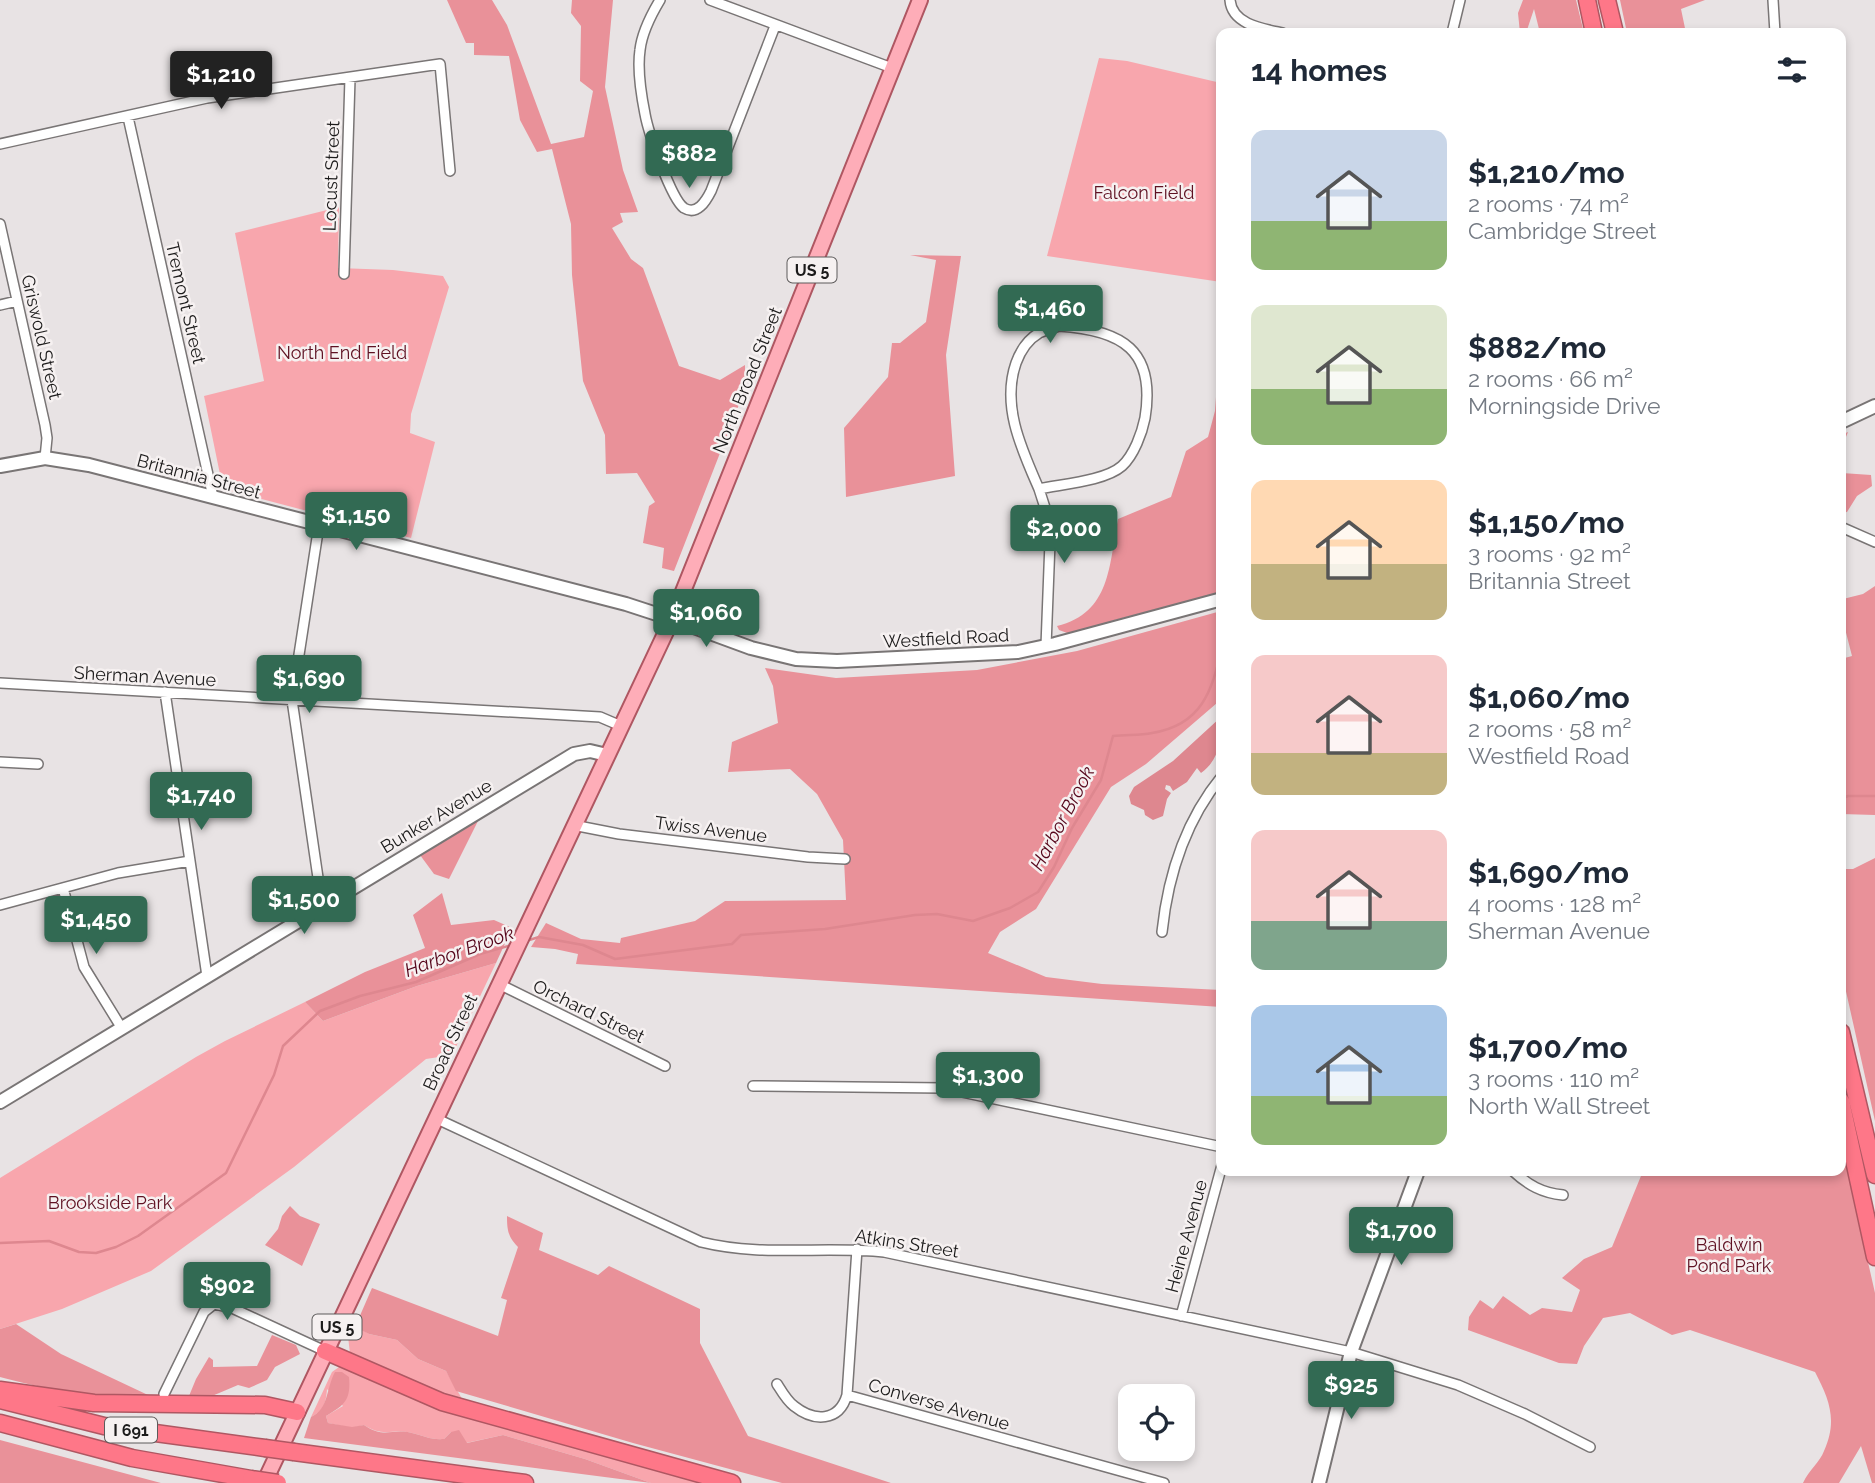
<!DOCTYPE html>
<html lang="en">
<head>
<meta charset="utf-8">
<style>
  :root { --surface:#fff; --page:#f2f2f3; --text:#1f2937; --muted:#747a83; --accent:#326a53 }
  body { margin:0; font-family:Raleway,sans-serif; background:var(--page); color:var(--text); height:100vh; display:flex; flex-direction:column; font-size:26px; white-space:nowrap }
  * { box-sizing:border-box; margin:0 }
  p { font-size:23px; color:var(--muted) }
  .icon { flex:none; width:38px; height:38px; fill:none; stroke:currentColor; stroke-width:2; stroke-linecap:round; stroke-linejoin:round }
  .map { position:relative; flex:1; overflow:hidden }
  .sheet { position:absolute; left:1216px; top:28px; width:630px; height:1148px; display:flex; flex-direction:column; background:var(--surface); border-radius:14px; box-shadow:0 4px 10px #0003 }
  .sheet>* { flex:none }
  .controls { position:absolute; left:1118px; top:1384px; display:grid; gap:14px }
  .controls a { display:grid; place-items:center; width:77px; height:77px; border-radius:14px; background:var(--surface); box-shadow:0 4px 10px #0003; font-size:35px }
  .price { position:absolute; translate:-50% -60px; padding:0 16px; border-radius:7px; background:var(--accent); color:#fff; font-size:23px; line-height:46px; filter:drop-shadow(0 2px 4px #0008) }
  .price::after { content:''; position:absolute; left:50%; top:42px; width:21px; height:16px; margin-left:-10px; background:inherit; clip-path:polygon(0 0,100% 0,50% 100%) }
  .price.on { background:#222; color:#fff }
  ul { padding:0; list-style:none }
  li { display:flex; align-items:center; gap:21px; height:175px; padding:0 35px }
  li span { display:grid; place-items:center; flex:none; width:196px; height:140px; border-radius:14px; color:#555 }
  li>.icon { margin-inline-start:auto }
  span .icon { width:84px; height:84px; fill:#fffc; stroke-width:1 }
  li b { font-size:30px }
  h2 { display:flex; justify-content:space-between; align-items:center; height:84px; padding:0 35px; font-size:30px }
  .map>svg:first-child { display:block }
</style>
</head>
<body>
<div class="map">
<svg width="1875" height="1483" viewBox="0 0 1875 1483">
  <rect width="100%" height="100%" fill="#e8e3e4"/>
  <!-- green -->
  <path fill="#f8a6ad" d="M 1099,58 L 1127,61 L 1221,83 L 1221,282 L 1047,256 Z
    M 339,207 L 338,268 L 393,270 L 443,276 L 449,287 L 411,414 L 410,433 L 435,442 L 411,538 L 223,489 L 204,396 L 264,381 L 235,233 Z
    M 496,963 L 452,1055 L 426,1059 L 294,1167 L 151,1271 L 62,1309 L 0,1329 L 0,1178 L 196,1057 L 225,1041 L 305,1002 L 323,1021 L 417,986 Z
    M 354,1325 L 369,1334 L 397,1340 L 418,1359 L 446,1371 L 465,1404 L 350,1354 L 348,1336 Z
    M 339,1367 L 344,1367 L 450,1412 L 713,1483 L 651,1483 L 585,1459 L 503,1435 L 466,1443 L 451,1432 L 444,1439 C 431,1440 424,1436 412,1433 C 392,1428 384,1438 364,1425 L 352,1428 L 328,1423 L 326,1416 L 343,1406 L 327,1389 C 326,1402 324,1411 311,1417 L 332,1372 Z"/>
  <!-- forest -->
  <path fill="#e99199" d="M 447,0 L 492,0 L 507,25 L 551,144 L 584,137 L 593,91 L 580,81 L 581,26 L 571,13 L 572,0 L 613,0 L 605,87 L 623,170 L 638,212 L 620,213 L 623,222 L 612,228 L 631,259 L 643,268 L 679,366 L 720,380 L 745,365 L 745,389 L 674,571 L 662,568 L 664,548 L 643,543 L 649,506 L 655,502 L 637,473 L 606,474 L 605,435 L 583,381 L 572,275 L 571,224 L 552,149 L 537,152 L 520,120 L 509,56 L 474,55 L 474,43 L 466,43 Z
    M 1523,0 L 1576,0 L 1584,33 L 1540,33 L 1534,9 L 1526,33 L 1520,33 L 1518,13 Z
    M 1620,0 L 1705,0 L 1681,9 L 1686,33 L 1627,33 Z
    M 910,255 L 961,256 L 946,355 L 955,476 L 846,497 L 844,428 L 888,377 L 892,343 L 900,343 L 926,322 L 936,260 Z
    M 1221,327 L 1221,592 L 1115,620 L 1070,634 L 1059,630 L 1057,626 C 1111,613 1109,565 1118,519 L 1171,497 L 1186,451 L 1208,437 L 1215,411 Z
    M 1848,432 L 1841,449 L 1842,473 L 1871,475 L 1872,486 L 1857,496 L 1847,512 L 1841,513 L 1841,435 Z
    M 1875,586 L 1875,815 L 1841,814 L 1841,659 L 1852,656 L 1841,613 L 1843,599 L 1863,594 Z
    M 1221,611 L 1222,692 L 1217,703 L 1146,764 L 1111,787 L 1036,909 L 1000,932 L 988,953 L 1046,977 L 1102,984 L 1221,990 L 1221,1007 L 576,964 L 578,954 L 555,949 L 531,947 L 546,923 L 581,939 L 620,943 L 621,938 L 695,921 L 725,901 L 846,900 L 843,840 L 817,794 L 790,769 L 728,772 L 732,742 L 778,723 L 773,686 L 765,668 L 836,678 L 977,670 L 1077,651 Z
    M 479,819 L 449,879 L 434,874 L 420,855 Z
    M 1875,858 L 1875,1121 L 1841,969 L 1841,869 L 1853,869 Z
    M 442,893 L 451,925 L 494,920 L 512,928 L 496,963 L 417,986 L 323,1021 L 305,1002 L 365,972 L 425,948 L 413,915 Z
    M 1841,1143 L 1875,1293 L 1875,1483 L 1872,1483 L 1861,1446 L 1839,1483 L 1803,1483 C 1809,1470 1820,1462 1824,1451 C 1838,1420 1829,1399 1815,1372 L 1690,1330 L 1672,1335 L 1630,1313 L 1603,1318 L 1584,1346 L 1577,1364 L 1559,1363 L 1468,1330 L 1469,1317 L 1480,1300 L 1493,1309 L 1503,1296 L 1530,1315 L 1542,1308 L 1572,1312 L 1580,1290 L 1562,1278 L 1584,1259 L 1612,1247 L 1643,1171 L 1841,1171 Z
    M 290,1206 L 300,1216 L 320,1224 L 302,1266 L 265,1245 L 278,1229 L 282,1216 Z
    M 507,1216 L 543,1233 L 539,1250 L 598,1275 L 609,1266 L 700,1309 L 700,1343 L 748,1436 L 891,1483 L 782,1483 L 633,1443 L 456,1391 L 446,1371 L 418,1359 L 397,1340 L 369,1334 L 355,1327 L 372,1288 L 498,1336 L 507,1300 L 501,1298 L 518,1247 C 508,1237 507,1230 507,1216 Z
    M 16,1324 L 61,1354 L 148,1395 C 102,1403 44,1388 0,1377 L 0,1329 Z
    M 272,1335 L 296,1345 L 300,1354 L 275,1367 L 267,1380 L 249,1388 L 238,1385 L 212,1396 L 189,1396 L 196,1379 L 209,1357 L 213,1360 L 213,1367 L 257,1366 Z
    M 335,1372 L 342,1372 L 349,1377 C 351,1400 345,1405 326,1416 L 328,1423 L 352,1427 L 364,1425 C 384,1439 392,1428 412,1433 C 424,1436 431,1440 444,1439 L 451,1432 L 459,1430 L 467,1443 L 503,1435 L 585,1459 L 651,1483 L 304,1438 L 311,1417 C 329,1409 326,1388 335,1372 Z
    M 0,1440 L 161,1483 L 0,1483 Z"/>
  <!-- water -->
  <path fill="#de878f" d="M 1221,717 C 1222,739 1220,759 1201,773 L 1197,768 L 1187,782 L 1173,791 L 1170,786 L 1166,785 L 1165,789 L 1171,793 L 1167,799 L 1163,816 L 1153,820 L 1145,815 L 1144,810 L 1131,804 L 1129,796 L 1134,787 L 1173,761 Z"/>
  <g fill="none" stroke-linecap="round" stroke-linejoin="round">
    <!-- stream -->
    <path stroke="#de878f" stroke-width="2.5" d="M 1841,799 L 1848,796 L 1875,796
      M 526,941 L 539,937 L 583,945 L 615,959 L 732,944 L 741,935 L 825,929 L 915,915 L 937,914 L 973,921 L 1010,908 L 1038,892 L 1054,867 L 1072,828 L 1101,780 L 1113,736 C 1126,734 1139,736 1152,733 C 1202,725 1212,691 1222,647
      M 0,1243 L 49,1241 L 79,1252 L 96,1253 L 116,1247 L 138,1236 L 226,1173 L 274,1075 L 283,1046 L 320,1011 L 360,996 L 416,982 L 480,954 L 512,945"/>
    <!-- street casing -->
    <g stroke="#797575" stroke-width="12">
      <path id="street" d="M 660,0 C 651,15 642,32 640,50 C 637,70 641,94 645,114 C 648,131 671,199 684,208 C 697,216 706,201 711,191 L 775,26
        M 710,0 L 892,68
        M 1230,0 C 1232,25 1264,29 1283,33
        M 1773,0 L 1775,33
        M 1452,33 L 1460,0
        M 128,117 L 213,497
        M 0,144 L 207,98 L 440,64 L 450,171
        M 0,224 L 45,425 L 47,438 L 45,458
        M 344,274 L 350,78
        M 0,305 L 17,301
        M 1059,326 C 1122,330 1156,350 1145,418 C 1142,433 1134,455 1122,466 C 1105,481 1062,484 1039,489 C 1022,450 1001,406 1016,363 C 1020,352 1027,340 1039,333 C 1045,330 1053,328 1059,326 Z
        M 1039,489 L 1048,517 L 1050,542 L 1046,646
        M 319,525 L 292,700 L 322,905
        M 1841,527 L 1875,542
        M 0,683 L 600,717 L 621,726
        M 165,692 L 207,976
        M 0,762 L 38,764
        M 573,825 L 619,834 L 808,857 L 845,859
        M 63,888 L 84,967 L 121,1027
        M 0,905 L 118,873 L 190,861
        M 1162,932 C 1168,875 1185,821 1222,776
        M 499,984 L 665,1066
        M 753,1086 L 943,1088 L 1222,1147
        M 435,1118 L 701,1242 C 761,1257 823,1246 884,1252 L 1351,1352 L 1458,1385 L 1525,1414 L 1590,1447
        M 1513,1171 C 1528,1185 1542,1193 1563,1195
        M 1181,1316 L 1222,1165
        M 777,1384 C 782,1392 787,1401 794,1406 C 814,1422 839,1422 847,1395 L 857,1249
        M 164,1394 L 204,1312 L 214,1304 L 232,1308 L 325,1351
        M 847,1395 L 1164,1483"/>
    </g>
    <!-- secondary casing -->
    <g stroke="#797575" stroke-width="16">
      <path id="secondary" d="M 1841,422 L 1875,406
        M 0,466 L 45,458 L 89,465 L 626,604 L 672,619 L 751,648 L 796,659 L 837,661 L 1018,652 L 1055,644 L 1222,599
        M 0,1102 L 574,754 L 590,751 L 607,755
        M 1319,1483 L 1351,1352 L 1418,1171"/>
    </g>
    <!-- primary casing -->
    <g stroke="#af5762" stroke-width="18">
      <path id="primary" d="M 264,1483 L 672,619 L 920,0"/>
    </g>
    <!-- highway casing -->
    <g stroke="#af5762" stroke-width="19">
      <path id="highway" d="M 1587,0 L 1594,33
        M 1607,0 L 1615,33
        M 1841,1032 L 1875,1175
        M 1841,1101 L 1875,1257
        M 325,1351 L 442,1402 L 732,1483
        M 0,1390 L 94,1403 L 265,1405 L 297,1412
        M 0,1400 L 104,1426 L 265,1448
        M 0,1423 L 132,1458 L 251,1479
        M 294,1452 L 525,1483"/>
    </g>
    <!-- street -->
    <use href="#street" stroke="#fff" stroke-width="9"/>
    <!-- secondary -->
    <use href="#secondary" stroke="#fff" stroke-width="12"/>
    <!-- primary -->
    <use href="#primary" stroke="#feadb8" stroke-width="14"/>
    <!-- highway -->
    <use href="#highway" stroke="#fe7788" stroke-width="16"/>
    <!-- highway-bridge casing -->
    <g stroke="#af5762" stroke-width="19" stroke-linecap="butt">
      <path id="highway-bridge" d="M 265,1448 L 294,1452
        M 251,1479 L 278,1483"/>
    </g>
    <!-- highway-bridge -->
    <use href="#highway-bridge" stroke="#fe7788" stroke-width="16"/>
  </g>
  <g text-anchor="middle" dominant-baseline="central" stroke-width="5" stroke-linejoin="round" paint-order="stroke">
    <!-- shield labels -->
    <g fill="#f6f1f1" stroke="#5d5b5b" stroke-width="2">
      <rect x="787.5" y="257.5" width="49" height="25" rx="5"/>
      <rect x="312.5" y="1314.5" width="49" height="25" rx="5"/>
      <rect x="105" y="1417.5" width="52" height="25" rx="5"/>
    </g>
    <g font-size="16" font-weight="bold" fill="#1c1b1b">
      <text x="812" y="270">US 5</text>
      <text x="337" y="1327">US 5</text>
      <text x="131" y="1430">I 691</text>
    </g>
    <!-- street labels -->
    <g font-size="18" fill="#1c1b1b" stroke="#f6f1f1">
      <text transform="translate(331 176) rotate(-88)">Locust Street</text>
      <text transform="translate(186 303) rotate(77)">Tremont Street</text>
      <text transform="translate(42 337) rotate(77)">Griswold Street</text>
      <text transform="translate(747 380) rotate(-68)">North Broad Street</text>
      <text transform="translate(199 476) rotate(15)">Britannia Street</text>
      <text transform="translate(946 638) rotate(-3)">Westfield Road</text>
      <text transform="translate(145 676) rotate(3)">Sherman Avenue</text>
      <text transform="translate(436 816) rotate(-31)">Bunker Avenue</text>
      <text transform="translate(711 829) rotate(7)">Twiss Avenue</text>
      <text transform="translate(589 1011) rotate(26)">Orchard Street</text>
      <text transform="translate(450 1042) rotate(-65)">Broad Street</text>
      <text transform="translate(1186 1236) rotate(-75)">Heine Avenue</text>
      <text transform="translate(907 1243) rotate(9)">Atkins Street</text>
      <text transform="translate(939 1404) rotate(16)">Converse Avenue</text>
    </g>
    <!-- park labels -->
    <g font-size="18" fill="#5f1122" stroke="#f6f1f1">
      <text x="1144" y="192">Falcon Field</text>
      <text x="342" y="352">North End Field</text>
      <text x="110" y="1202">Brookside Park</text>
      <text x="1729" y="1244">Baldwin<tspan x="1729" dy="21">Pond Park</tspan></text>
    </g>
    <!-- water labels -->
    <g font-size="19" font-style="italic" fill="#55051a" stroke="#f6f1f1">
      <text transform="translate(1062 818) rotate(-62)">Harbor Brook</text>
      <text transform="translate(459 951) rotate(-20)">Harbor Brook</text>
    </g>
  </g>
</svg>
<div class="controls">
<a><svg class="icon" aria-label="locate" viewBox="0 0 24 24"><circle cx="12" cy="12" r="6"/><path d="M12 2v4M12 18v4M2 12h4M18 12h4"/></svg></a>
</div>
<b class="price on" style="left:221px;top:111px">$1,210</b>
<b class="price" style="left:689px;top:190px">$882</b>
<b class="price" style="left:1050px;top:345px">$1,460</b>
<b class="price" style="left:356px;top:552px">$1,150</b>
<b class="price" style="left:1064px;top:565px">$2,000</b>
<b class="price" style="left:706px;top:649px">$1,060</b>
<b class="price" style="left:309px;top:715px">$1,690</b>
<b class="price" style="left:201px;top:832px">$1,740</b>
<b class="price" style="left:304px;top:936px">$1,500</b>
<b class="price" style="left:96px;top:956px">$1,450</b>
<b class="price" style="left:988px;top:1112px">$1,300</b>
<b class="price" style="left:1401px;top:1267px">$1,700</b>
<b class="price" style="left:227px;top:1322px">$902</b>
<b class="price" style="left:1351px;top:1421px">$925</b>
<section class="sheet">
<h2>14 homes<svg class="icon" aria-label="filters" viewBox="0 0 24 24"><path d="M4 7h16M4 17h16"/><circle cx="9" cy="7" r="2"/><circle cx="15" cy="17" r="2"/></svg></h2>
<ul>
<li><span style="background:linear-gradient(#c9d6e8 65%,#8fb573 0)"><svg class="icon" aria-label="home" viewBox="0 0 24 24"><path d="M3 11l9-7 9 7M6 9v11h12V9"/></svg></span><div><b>$1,210/mo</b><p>2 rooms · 74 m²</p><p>Cambridge Street</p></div></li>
<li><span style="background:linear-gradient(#dfe7d0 60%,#8fb573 0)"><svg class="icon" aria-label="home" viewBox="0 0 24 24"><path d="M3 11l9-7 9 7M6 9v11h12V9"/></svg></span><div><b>$882/mo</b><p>2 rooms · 66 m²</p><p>Morningside Drive</p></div></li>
<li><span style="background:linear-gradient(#ffd9b3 60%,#c2b280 0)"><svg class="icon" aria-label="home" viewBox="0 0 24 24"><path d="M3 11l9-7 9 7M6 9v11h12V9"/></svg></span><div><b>$1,150/mo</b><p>3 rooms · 92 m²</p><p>Britannia Street</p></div></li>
<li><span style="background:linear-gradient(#f6c9c9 70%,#c2b280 0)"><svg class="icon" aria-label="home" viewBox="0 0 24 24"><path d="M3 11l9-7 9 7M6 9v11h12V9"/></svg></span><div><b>$1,060/mo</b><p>2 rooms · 58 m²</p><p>Westfield Road</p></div></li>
<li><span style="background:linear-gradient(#f6c9c9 65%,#7fa58c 0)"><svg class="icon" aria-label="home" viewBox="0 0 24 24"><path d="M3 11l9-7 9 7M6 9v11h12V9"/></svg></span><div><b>$1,690/mo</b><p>4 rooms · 128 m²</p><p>Sherman Avenue</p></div></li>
<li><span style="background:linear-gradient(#a9c7e8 65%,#8fb573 0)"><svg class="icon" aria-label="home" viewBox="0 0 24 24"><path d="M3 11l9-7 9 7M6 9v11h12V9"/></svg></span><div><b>$1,700/mo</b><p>3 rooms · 110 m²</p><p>North Wall Street</p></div></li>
</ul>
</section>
</div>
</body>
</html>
